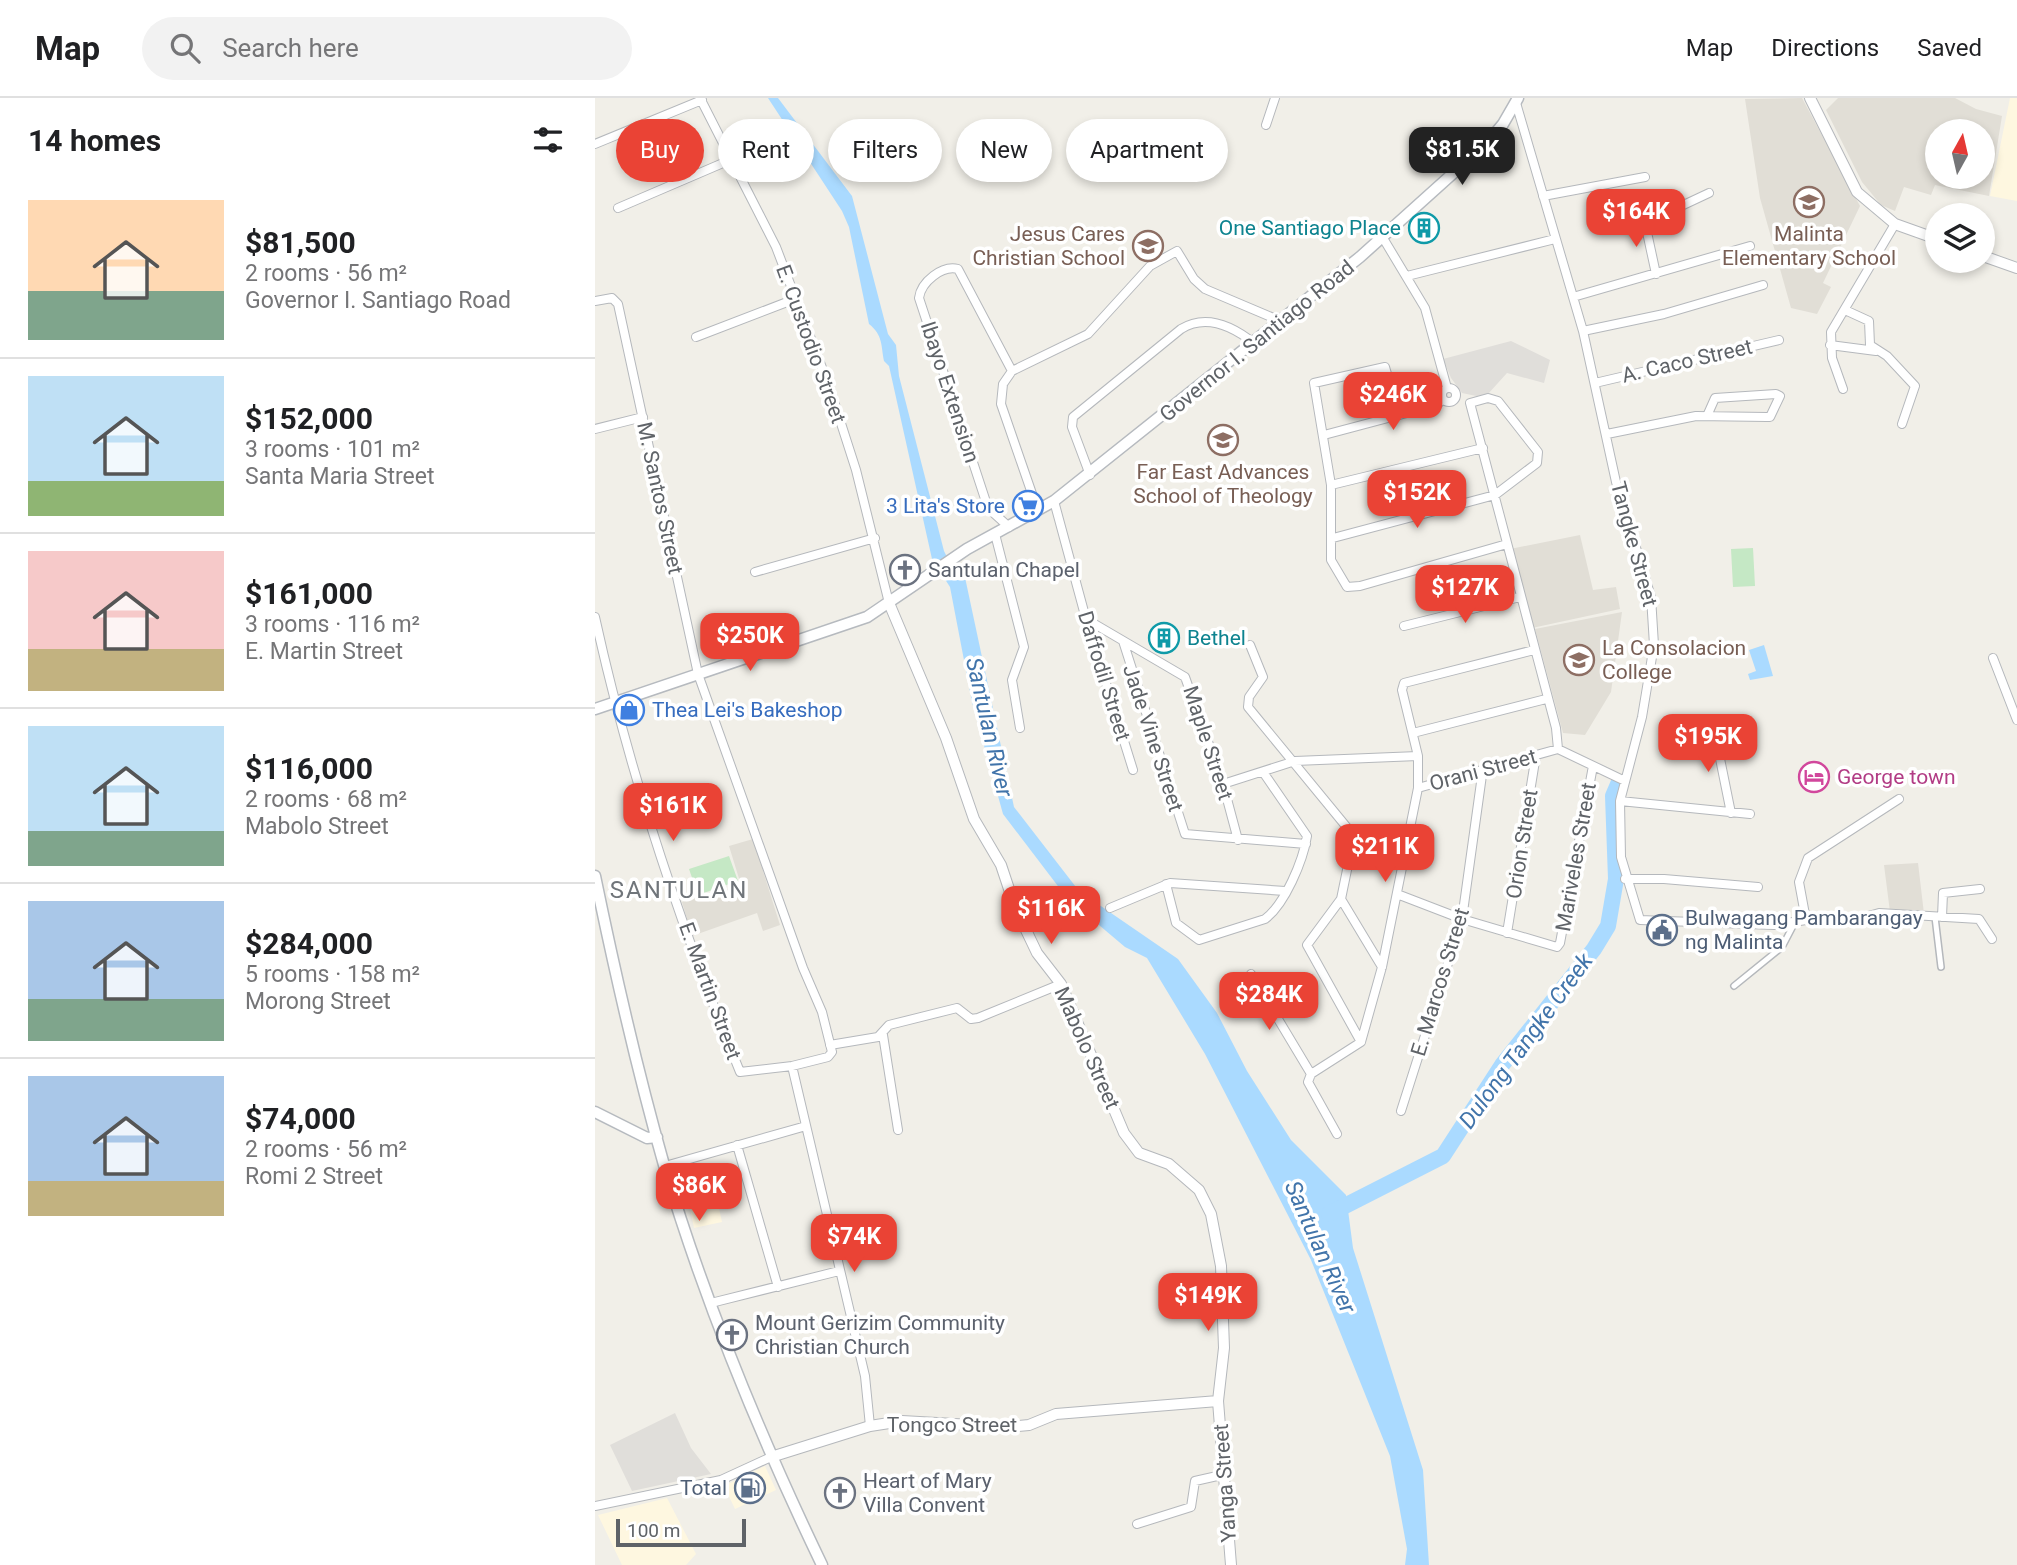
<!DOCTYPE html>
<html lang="en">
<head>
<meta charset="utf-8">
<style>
  :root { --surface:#fff; --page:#f2f2f2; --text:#202124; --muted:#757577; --line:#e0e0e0; --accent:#ea4335 }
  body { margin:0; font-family:Roboto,sans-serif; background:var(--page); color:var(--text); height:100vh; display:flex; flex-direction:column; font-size:26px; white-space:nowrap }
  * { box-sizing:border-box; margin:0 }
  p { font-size:23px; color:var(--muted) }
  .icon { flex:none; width:38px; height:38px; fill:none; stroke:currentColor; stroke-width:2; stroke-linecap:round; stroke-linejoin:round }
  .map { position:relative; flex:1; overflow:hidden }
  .details { display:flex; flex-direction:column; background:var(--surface); width:595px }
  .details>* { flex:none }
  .banner { position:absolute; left:21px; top:21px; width:665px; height:63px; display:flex; gap:14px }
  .needle { width:46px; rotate:8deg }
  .tools { position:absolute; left:1330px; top:21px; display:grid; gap:14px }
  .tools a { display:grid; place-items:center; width:70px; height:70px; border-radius:50%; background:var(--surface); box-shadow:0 4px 10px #0003; font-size:35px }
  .scale { position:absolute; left:21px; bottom:18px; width:130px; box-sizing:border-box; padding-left:7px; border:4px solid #5f6368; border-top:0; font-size:19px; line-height:24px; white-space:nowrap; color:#5f6368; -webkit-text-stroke:5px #fff; paint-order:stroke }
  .price { position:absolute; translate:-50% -60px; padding:0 16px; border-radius:14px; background:var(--accent); color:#fff; font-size:23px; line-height:46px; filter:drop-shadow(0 2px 4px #0008) }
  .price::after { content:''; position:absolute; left:50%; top:42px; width:21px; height:16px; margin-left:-10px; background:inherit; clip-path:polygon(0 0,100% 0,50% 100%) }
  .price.current { background:#222; color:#fff }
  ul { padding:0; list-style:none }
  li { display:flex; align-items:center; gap:21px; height:175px; padding:0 28px }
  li+li { border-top:2px solid var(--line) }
  li span { display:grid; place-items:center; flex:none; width:196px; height:140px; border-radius:0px; color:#555 }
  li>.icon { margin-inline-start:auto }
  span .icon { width:84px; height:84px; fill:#fffc; stroke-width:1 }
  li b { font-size:30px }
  h2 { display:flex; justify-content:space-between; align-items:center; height:84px; padding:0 28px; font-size:30px }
  .tag { padding:0 24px; border-radius:32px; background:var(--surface); box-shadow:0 4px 10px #0003; font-size:24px; line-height:63px }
  .tag.current { background:var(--accent); color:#fff }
  header { display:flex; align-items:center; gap:42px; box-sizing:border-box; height:98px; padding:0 35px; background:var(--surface); border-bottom:2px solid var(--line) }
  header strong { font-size:33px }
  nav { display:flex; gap:38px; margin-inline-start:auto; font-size:24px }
  .search { width:490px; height:63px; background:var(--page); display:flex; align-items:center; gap:18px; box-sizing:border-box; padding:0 24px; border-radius:38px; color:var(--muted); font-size:26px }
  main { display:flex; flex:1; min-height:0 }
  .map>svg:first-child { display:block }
</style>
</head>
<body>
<header>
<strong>Map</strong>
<div class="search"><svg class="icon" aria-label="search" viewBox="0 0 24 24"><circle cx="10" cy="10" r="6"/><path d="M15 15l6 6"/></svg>Search here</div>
<nav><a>Map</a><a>Directions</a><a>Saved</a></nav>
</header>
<main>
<section class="details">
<h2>14 homes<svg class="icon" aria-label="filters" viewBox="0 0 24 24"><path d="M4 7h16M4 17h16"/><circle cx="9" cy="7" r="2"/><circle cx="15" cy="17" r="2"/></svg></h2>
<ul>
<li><span style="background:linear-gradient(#ffd9b3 65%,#7fa58c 0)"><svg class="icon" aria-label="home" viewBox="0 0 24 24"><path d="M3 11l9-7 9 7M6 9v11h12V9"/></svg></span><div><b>$81,500</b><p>2 rooms · 56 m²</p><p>Governor I. Santiago Road</p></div></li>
<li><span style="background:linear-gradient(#bfe0f5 75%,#8fb573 0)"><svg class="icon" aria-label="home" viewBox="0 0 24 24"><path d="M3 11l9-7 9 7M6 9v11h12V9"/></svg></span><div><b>$152,000</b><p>3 rooms · 101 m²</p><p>Santa Maria Street</p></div></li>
<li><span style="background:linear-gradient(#f6c9c9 70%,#c2b280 0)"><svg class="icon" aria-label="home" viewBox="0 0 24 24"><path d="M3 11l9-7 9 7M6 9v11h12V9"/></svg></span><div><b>$161,000</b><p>3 rooms · 116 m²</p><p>E. Martin Street</p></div></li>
<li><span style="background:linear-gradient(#bfe0f5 75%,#7fa58c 0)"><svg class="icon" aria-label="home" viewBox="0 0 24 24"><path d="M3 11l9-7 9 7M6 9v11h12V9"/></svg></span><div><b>$116,000</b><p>2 rooms · 68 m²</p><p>Mabolo Street</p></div></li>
<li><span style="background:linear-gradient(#a9c7e8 70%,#7fa58c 0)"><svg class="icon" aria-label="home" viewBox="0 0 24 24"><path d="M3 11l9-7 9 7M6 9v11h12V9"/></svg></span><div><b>$284,000</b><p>5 rooms · 158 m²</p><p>Morong Street</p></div></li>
<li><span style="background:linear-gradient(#a9c7e8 75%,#c2b280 0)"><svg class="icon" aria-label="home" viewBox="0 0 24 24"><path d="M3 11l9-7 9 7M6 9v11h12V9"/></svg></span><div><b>$74,000</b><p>2 rooms · 56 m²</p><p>Romi 2 Street</p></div></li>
</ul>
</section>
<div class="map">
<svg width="1422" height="1467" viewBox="0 0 1422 1467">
  <rect width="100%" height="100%" fill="#f1efe8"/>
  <!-- commercial -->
  <path fill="#fef7e0" d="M 1415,0 L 1422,0 L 1422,103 L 1395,98 Z
    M 122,1101 L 127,1124 L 99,1130 L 94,1106 Z
    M 170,1368 L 181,1392 L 140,1411 L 129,1388 Z
    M 72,1400 L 101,1456 L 91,1467 L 27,1467 L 3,1417 Z"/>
  <!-- industrial -->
  <path fill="#e0deda" d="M 916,243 L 955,262 L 949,285 L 912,275 L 893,296 L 886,299 L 867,295 L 856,280 L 848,261 Z
    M 80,1315 L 96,1350 L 116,1376 L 37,1393 L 15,1347 Z"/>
  <!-- education -->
  <path fill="#e1ded6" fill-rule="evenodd" d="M 1207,0 L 1265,108 L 1228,185 L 1236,189 L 1222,216 L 1196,210 L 1165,100 L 1150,1 Z
    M 1243,0 L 1360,0 L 1381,11 L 1407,18 L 1394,98 L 1340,87 L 1336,97 L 1309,89 L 1300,113 L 1286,107 L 1267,84 L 1231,12 ZM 1342,33 L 1388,33 L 1388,79 L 1342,79 Z
    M 985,437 L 998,492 L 1021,489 L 1025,511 L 937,530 L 915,451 Z
    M 1027,514 L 1016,594 L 990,637 L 968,635 L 940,531 Z
    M 158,741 L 185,827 L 168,833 L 162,815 L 97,838 L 87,804 L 146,787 L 134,748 Z
    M 1323,765 L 1329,816 L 1295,814 L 1289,767 Z"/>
  <!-- green -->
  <path fill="#c5e8c5" d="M 1158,450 L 1160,488 L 1138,489 L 1136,451 Z
    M 134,758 L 143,783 L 103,797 L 94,771 Z"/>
  <!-- water -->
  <path fill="#aadaff" d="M 173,0 L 183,0 L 257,98 L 293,236 L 301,247 L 304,278 L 349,453 L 357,469 L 364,473 L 368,470 L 419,709 L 484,793 L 583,861 L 622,915 L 652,973 L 696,1042 L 751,1097 L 758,1150 L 828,1372 L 834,1467 L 810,1467 L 812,1451 L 795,1358 L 716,1162 L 610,956 L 552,860 L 530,849 L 472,800 L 408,716 L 377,604 L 355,489 L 337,461 L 294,268 L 289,263 C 286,248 288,237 274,226 L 254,129 L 247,113 Z
    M 1169,547 L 1178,578 L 1155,582 L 1153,576 L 1161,573 L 1154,552 Z"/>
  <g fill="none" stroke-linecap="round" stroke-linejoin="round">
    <!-- river -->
    <path stroke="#aadaff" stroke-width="16" d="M 734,1116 L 848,1058 L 907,967 L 999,851 L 1013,828 L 1021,781 L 1018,698 L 1024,684"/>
    <!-- pedestrian casing -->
    <g stroke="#b5b8bc" stroke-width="8">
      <path id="pedestrian" d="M 1340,819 L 1346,869
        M 1139,888 L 1187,849 L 1199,826"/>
    </g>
    <!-- minor casing -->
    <g stroke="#b5b8bc" stroke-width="10">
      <path id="minor" d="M 105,0 L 181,149 L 234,288 L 261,372 L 294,505
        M 921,5 L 988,233 L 1021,384 L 1056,499 L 1059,547 L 1047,619 L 1025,703 L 1026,759 L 1045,822 L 1179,827 L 1211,822 L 1256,823 L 1284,815 L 1384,821 L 1397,841
        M 671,27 L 680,0
        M 0,46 L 107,2
        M 948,98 L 1050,79
        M 23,110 L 135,62
        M 788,140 L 830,210 L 852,290
        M 1061,176 L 1050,125 L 1114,95
        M 812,178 L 960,141
        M 978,199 L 1155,148
        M 0,203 L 17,200 L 23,206 L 103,576 L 208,870 L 227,914 L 237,954 L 233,959 L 197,968 L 145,974 C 85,827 34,674 0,519
        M 1250,212 L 1274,223 L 1275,247 L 1292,258 L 1320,288 L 1307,326
        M 988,233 L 1069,216 L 1168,187
        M 101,239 L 200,201
        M 1235,247 L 1281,253
        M 1000,285 L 1184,242
        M847 297a7 7 0 1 1 14 0a7 7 0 1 1-14 0Z
        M 1248,291 L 1237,260 L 1236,234 L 1300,126
        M 875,305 L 961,630 L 963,651
        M 804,317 L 790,269 L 719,285 L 736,387 L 736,462 L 752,489 L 765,488 L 912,446
        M 0,331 L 48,319
        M 1012,336 L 1101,318 L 1172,319 L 1175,319 L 1185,298 L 1181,296 L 1120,300 L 1112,318
        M 729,337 L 842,307 L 848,301
        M 495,377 L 477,329 L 478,319 L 586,231 C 612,215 639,229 660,246
        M 736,387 L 888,350
        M 459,403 L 491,521 L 538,672
        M 443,413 L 406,306 L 408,286 L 417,273 L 493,236 L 555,168 L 582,153 L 599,181 L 610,191 L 688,224
        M 414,429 L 393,410 L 324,200 C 326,184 347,167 363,171 L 417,273
        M 400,436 L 429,549 L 417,582 L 425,630
        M 738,440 L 900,397 L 942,365 L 943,354 L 903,303 L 893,300 L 875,305
        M 160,474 L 280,440
        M 491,521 L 590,579 L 628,686 L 643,742
        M 809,528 L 925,499
        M 528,543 L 590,736 L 711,746
        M 655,547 L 668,579 L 654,599 L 653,609 L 759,738 L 746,801 L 712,847 L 766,944
        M 1398,560 L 1422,622
        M 1119,631 L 1136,715
        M 818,635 L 951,601
        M 628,686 L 700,663 L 823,658
        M 823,690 L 963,651 L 1030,683
        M 1025,703 L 1155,716
        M 1030,781 L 1069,781 L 1163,789
        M 571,786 L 581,825 L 604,842 L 670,821 C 690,806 708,763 712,738 L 668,674
        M 802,796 L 867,821 L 962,849 L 965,845 L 998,668
        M 746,801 L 787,869
        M 515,810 L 575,785 L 690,793
        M 1347,819 L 1348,795 L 1385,791
        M 1211,822 L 1204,784 L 1213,760 L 1304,701
        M 912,835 L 941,657
        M 656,876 L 716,976
        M 288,937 L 303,1032
        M 235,947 L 283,939 L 294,927 L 362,910 L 376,921 L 383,920 L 466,886
        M 197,968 L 270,1278 L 275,1328
        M 716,976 L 766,944 L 787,869 L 823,690 L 823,658 L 807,592 L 809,585 L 939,552
        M 716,976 L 713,984 L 742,1036
        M 806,1013 L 867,821 L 888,670
        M 142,1047 L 183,1189
        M 70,1068 L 211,1028
        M 116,1205 L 244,1173
        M 0,1408 L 126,1382 L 176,1359
        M 542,1426 L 596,1409 L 600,1383 L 631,1376"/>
    </g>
    <!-- tertiary casing -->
    <g stroke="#b5b8bc" stroke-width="12">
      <path id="tertiary" d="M 1215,0 L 1262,94 L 1300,126 L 1342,141
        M 1388,158 L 1422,170
        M 294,505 L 351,640 L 379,721 L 406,767 L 420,809 L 442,855 L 466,886 L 529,1035 L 544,1055 L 574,1066 L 604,1092 L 616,1116 L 626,1168 L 629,1250 L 623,1303 L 636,1467
        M 176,1359 L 275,1328 L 307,1323 L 412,1329 L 434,1327 L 461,1316 L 623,1303"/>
    </g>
    <!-- secondary casing -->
    <g stroke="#b6babf" stroke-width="13">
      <path id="secondary" d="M 0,611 L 272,519 L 372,451 L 459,403 L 765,159 L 894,43 L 908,26 L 923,0
        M 0,778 C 20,875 42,972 69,1067 C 110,1205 165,1338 227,1467
        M 0,1014 L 52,1040 L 62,1039"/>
    </g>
    <!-- pedestrian -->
    <use href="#pedestrian" stroke="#fff" stroke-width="5"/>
    <!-- minor -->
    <use href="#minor" stroke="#fff" stroke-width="8"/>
    <!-- tertiary -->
    <use href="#tertiary" stroke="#fff" stroke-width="10"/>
    <!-- secondary -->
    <use href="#secondary" stroke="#fff" stroke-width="10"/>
  </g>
  <!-- icons -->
  <defs>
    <g id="school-ring" transform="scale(1.575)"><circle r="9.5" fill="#fff" stroke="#8d6e63" stroke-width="1.5"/><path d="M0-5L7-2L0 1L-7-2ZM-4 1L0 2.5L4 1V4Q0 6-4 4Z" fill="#8d6e63"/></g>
    <g id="building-ring" transform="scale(1.575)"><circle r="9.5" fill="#fff" stroke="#0f9aa8" stroke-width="1.5"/><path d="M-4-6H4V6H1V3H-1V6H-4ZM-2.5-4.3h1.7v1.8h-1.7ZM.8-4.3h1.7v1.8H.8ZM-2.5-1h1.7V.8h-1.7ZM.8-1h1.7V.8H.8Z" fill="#0f9aa8"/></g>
    <g id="supermarket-ring" transform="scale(1.575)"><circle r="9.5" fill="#fff" stroke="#3f7fe0" stroke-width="1.5"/><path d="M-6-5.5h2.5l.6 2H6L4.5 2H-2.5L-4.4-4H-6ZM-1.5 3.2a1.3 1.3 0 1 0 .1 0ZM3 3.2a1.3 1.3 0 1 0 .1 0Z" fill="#3f7fe0"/></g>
    <g id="church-ring" transform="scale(1.575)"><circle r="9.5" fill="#fff" stroke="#6b7280" stroke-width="1.5"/><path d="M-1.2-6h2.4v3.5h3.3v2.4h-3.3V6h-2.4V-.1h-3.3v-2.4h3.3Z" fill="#6b7280"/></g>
    <g id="university-ring" transform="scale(1.575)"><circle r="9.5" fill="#fff" stroke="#8d6e63" stroke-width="1.5"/><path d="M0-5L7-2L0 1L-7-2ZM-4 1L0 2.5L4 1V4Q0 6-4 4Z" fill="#8d6e63"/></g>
    <g id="shop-ring" transform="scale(1.575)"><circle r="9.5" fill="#fff" stroke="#3f7fe0" stroke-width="1.5"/><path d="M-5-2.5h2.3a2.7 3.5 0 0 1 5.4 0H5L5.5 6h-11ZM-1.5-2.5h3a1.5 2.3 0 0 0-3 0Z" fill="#3f7fe0"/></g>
    <g id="hotel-ring" transform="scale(1.575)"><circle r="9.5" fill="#fff" stroke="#d1479c" stroke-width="1.5"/><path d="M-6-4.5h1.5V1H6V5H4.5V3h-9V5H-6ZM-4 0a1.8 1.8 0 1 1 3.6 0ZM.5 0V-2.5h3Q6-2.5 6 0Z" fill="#d1479c"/></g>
    <g id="civic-ring" transform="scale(1.575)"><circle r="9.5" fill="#fff" stroke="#5c6f8a" stroke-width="1.5"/><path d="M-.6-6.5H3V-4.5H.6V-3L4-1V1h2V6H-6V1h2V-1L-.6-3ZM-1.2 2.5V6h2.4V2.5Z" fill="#5c6f8a"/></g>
    <g id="fuel-ring" transform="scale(1.575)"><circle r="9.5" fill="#fff" stroke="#5c6f8a" stroke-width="1.5"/><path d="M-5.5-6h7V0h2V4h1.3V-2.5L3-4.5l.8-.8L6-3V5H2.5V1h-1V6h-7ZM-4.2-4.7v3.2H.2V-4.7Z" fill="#5c6f8a"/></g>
  </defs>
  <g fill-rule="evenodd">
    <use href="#school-ring" x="1214" y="104"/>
    <use href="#building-ring" x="829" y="130"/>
    <use href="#school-ring" x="553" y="148"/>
    <use href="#school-ring" x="628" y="342"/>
    <use href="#supermarket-ring" x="433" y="408"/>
    <use href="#church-ring" x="310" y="472"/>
    <use href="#building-ring" x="569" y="540"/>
    <use href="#university-ring" x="984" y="562"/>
    <use href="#shop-ring" x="34" y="612"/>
    <use href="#hotel-ring" x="1219" y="679"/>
    <use href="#civic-ring" x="1067" y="832"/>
    <use href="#church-ring" x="137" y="1237"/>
    <use href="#fuel-ring" x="155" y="1390"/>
    <use href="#church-ring" x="245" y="1395"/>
  </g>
  <g text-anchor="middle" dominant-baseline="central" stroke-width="7" stroke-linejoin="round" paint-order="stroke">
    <!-- culture labels -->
    <g font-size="21" fill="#0d838f" stroke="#fff" text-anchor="end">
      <text x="806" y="130">One Santiago Place</text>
      <text x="592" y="540" text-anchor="start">Bethel</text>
    </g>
    <!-- education labels -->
    <g font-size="21" fill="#785e54" stroke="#fff">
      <text x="530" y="136" text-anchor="end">Jesus Cares<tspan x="530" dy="24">Christian School</tspan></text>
      <text x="1214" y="136">Malinta<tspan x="1214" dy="24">Elementary School</tspan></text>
      <text x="628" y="374">Far East Advances<tspan x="628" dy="24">School of Theology</tspan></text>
      <text x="1007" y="550" text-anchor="start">La Consolacion<tspan x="1007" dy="24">College</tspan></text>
    </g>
    <!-- street labels -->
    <g font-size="21" fill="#5f6368" stroke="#fff">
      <text transform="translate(662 243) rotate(-39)">Governor I. Santiago Road</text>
      <text transform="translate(216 246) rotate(70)">E. Custodio Street</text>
      <text transform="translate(1092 263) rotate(-13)">A. Caco Street</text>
      <text transform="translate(355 294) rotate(72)">Ibayo Extension</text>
      <text transform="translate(65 400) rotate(78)">M. Santos Street</text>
      <text transform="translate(1039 446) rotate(75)">Tangke Street</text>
      <text transform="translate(509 578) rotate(73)">Daffodil Street</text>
      <text transform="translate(558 640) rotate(72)">Jade Vine Street</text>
      <text transform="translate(613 645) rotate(72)">Maple Street</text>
      <text transform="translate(888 672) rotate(-15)">Orani Street</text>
      <text transform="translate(927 746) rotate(-81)">Orion Street</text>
      <text transform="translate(981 759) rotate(-80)">Mariveles Street</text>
      <text transform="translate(845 884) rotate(-73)">E. Marcos Street</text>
      <text transform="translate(115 893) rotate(70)">E. Martin Street</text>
      <text transform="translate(492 950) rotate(66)">Mabolo Street</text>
      <text x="357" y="1327">Tongco Street</text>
      <text transform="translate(630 1385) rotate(-94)">Yanga Street</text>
    </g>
    <!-- shop labels -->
    <g font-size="21" fill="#366cbe" stroke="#fff" text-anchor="end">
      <text x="410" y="408">3 Lita's Store</text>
      <text x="57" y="612" text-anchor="start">Thea Lei's Bakeshop</text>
    </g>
    <!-- worship labels -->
    <g font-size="21" fill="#5b616d" stroke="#fff" text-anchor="start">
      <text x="333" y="472">Santulan Chapel</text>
      <text x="160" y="1225">Mount Gerizim Community<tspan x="160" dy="24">Christian Church</tspan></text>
      <text x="268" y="1383">Heart of Mary<tspan x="268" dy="24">Villa Convent</tspan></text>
    </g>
    <!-- hotel labels -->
    <g font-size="21" fill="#b23c85" stroke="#fff" text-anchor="start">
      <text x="1242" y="679">George town</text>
    </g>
    <!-- service labels -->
    <g font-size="21" fill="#4e5e75" stroke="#fff" text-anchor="start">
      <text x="1090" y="820">Bulwagang Pambarangay<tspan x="1090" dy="24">ng Malinta</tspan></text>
      <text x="132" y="1390" text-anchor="end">Total</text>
    </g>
    <!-- water labels -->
    <g font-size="23" font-style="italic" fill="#4174aa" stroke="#fff">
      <text transform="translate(394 629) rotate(77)">Santulan River</text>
      <text transform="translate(931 943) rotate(-54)">Dulong Tangke Creek</text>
      <text transform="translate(725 1149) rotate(66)">Santulan River</text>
    </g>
    <!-- quarter labels -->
    <g font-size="24" letter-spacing="2" fill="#70757a" stroke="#fff">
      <text x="84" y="792">SANTULAN</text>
    </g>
  </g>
</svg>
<div class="tools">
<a><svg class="needle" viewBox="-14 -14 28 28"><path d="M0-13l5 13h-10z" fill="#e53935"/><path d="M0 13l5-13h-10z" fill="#757577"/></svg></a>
<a><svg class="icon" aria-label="layers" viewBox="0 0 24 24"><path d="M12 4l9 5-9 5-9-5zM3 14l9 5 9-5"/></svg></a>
</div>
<div class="scale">100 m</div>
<b class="price current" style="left:867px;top:89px">$81.5K</b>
<b class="price" style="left:1041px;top:151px">$164K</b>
<b class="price" style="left:798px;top:334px">$246K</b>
<b class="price" style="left:822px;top:432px">$152K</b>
<b class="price" style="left:870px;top:527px">$127K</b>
<b class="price" style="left:155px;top:575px">$250K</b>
<b class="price" style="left:1113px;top:676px">$195K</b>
<b class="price" style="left:78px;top:745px">$161K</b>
<b class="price" style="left:790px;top:786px">$211K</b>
<b class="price" style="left:456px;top:848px">$116K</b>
<b class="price" style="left:674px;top:934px">$284K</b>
<b class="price" style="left:104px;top:1125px">$86K</b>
<b class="price" style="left:259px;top:1176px">$74K</b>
<b class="price" style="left:613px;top:1235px">$149K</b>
<div class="banner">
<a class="tag current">Buy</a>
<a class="tag">Rent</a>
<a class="tag">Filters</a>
<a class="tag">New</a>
<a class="tag">Apartment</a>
</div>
</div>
</main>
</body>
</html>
